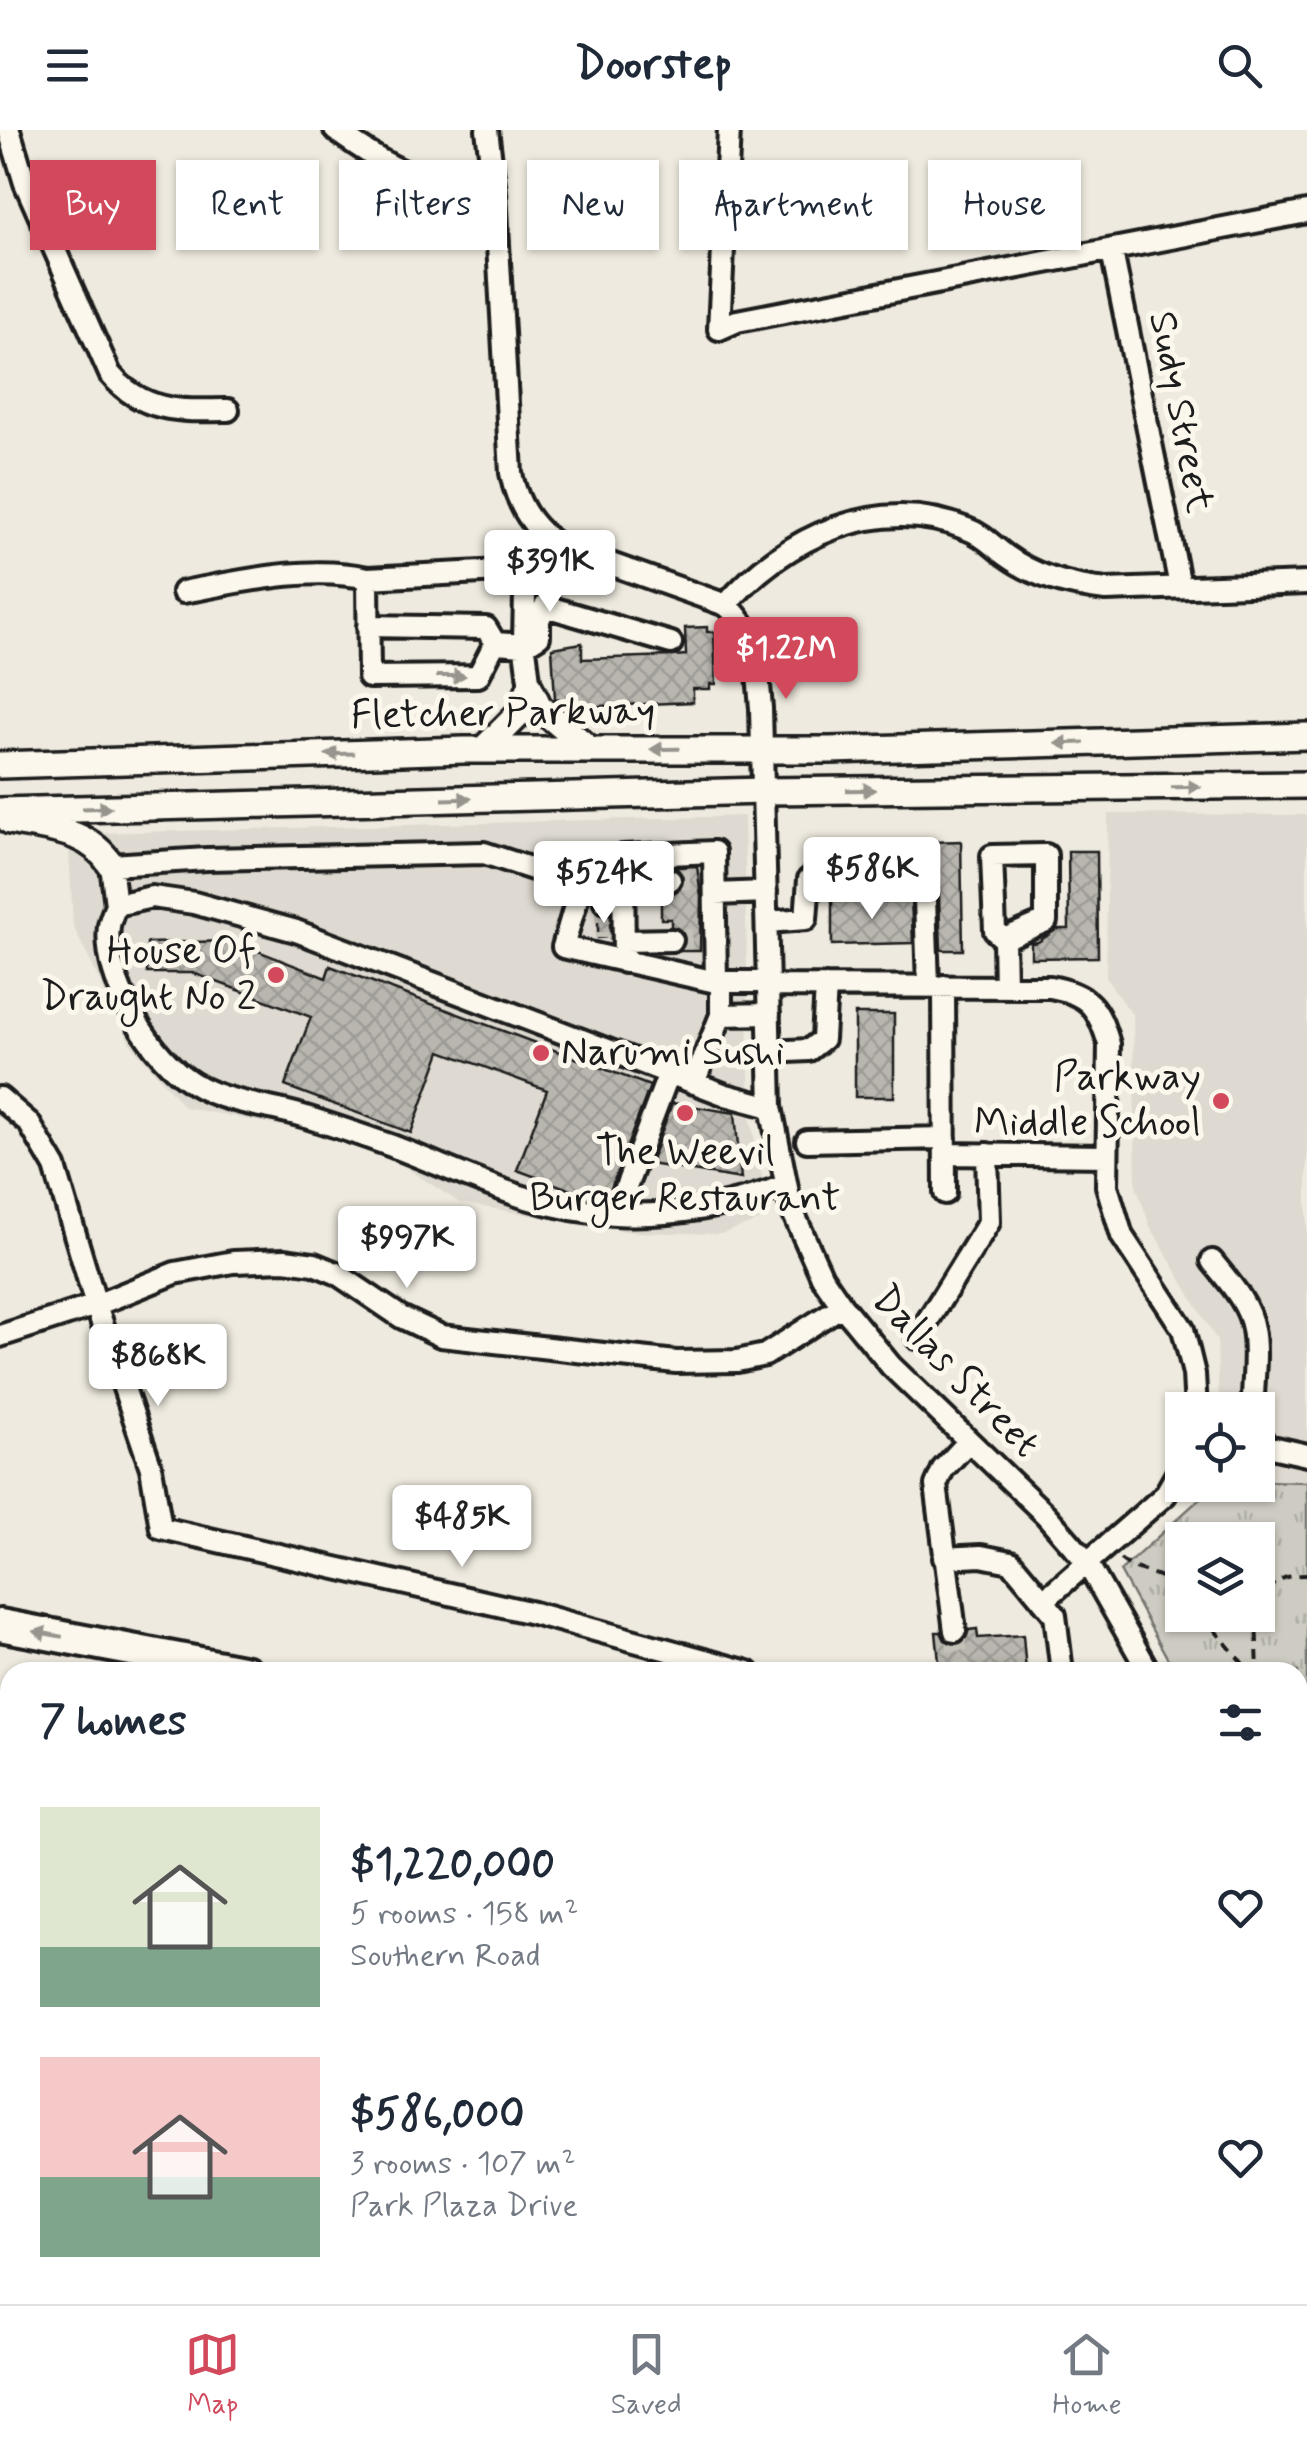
<!DOCTYPE html>
<html lang="en">
<head>
<meta charset="utf-8">
<style>
  :root { --surface:#fff; --page:#f2f2f3; --text:#1f2937; --muted:#747a83; --line:#e0e1e3; --accent:#d1495b }
  body { margin:0; font-family:Mynerve,sans-serif; background:var(--page); color:var(--text); height:100vh; display:flex; flex-direction:column; font-size:38px; white-space:nowrap }
  * { box-sizing:border-box; margin:0 }
  p { font-size:32px; color:var(--muted) }
  .icon { flex:none; width:55px; height:55px; fill:none; stroke:currentColor; stroke-width:2; stroke-linecap:round; stroke-linejoin:round }
  .map { position:relative; flex:1; overflow:hidden }
  .drawer { position:absolute; left:0px; top:1532px; width:1308px; height:642px; display:flex; flex-direction:column; background:var(--surface); border-radius:30px 30px 0 0; box-shadow:0 2px 8px #0004 }
  .drawer>* { flex:none }
  .hud { position:absolute; left:30px; top:30px; width:1248px; height:90px; display:flex; gap:20px }
  .fabs { position:absolute; left:1165px; top:1262px; display:grid; gap:20px }
  .fabs a { display:grid; place-items:center; width:110px; height:110px; border-radius:0px; background:var(--surface); box-shadow:0 2px 8px #0004; font-size:50px }
  .price { position:absolute; translate:-50% -85px; padding:0 22px; border-radius:10px; background:#fff; color:#222; font-size:32px; line-height:65px; filter:drop-shadow(0 2px 5px #0008) }
  .price::after { content:''; position:absolute; left:50%; top:60px; width:30px; height:22px; margin-left:-15px; background:inherit; clip-path:polygon(0 0,100% 0,50% 100%) }
  .price.current { background:var(--accent); color:#fff }
  ul { padding:0; list-style:none }
  li { display:flex; align-items:center; gap:30px; height:250px; padding:0 40px }
  li span { display:grid; place-items:center; flex:none; width:280px; height:200px; border-radius:0px; color:#555 }
  li>.icon { margin-inline-start:auto }
  span .icon { width:120px; height:120px; fill:#fffc; stroke-width:1 }
  li b { font-size:42px }
  h2 { display:flex; justify-content:space-between; align-items:center; height:120px; padding:0 40px; font-size:42px }
  .pill { padding:0 35px; border-radius:0px; background:var(--surface); box-shadow:0 2px 8px #0004; font-size:35px; line-height:90px }
  .pill.current { background:var(--accent); color:#fff }
  header { display:flex; justify-content:space-between; align-items:center; height:130px; padding:0 40px; background:var(--surface); font-size:45px; font-weight:700 }
  .tab-bar { display:flex; justify-content:space-around; align-items:center; height:140px; border-top:2px solid var(--line); background:var(--surface); font-size:28px; color:var(--muted) }
  .tab-bar a { display:grid; justify-items:center; gap:5px }
  .tab-bar .current { color:var(--accent) }
  .map>svg:first-child { display:block }
</style>
</head>
<body>
<header><svg class="icon" aria-label="menu" viewBox="0 0 24 24"><path d="M4 6h16M4 12h16M4 18h16"/></svg>Doorstep<svg class="icon" aria-label="search" viewBox="0 0 24 24"><circle cx="10" cy="10" r="6"/><path d="M15 15l6 6"/></svg></header>
<div class="map">
<svg width="1307" height="2174" viewBox="0 0 1307 2174">
  <defs>
    <pattern id="park-tufts" width="24" height="20" patternUnits="userSpaceOnUse" patternTransform="scale(2.5)"><rect width="24" height="20" fill="#ceccc2"/><path d="M3 7l-1-3M5 7V3M7 7l1-3M15 17l-1-3M17 17v-4M19 17l1-3" fill="none" stroke="#b0afa6"/></pattern>
    <pattern id="building-cross-hatch" width="8" height="8" patternUnits="userSpaceOnUse" patternTransform="scale(2.5)"><rect width="8" height="8" fill="#b9b6af"/><path d="M0 0l8 8M0 8l8-8" fill="none" stroke="#9e9c96"/></pattern>
  </defs>
  <rect width="100%" height="100%" fill="#eeeadf"/>
  <filter id="ink" filterUnits="userSpaceOnUse"><feTurbulence type="fractalNoise" baseFrequency=".01" numOctaves="2"/><feDisplacementMap in="SourceGraphic" scale="20" xChannelSelector="R" yChannelSelector="G"/><feConvolveMatrix kernelMatrix="1 2 1 2 8 2 1 2 1" color-interpolation-filters="sRGB"/></filter>
  <g filter="url(#ink)">
    <!-- built -->
    <path fill="#dedad1" d="M 1108,684 L 1307,685 L 1307,1352 L 1258,1351 L 1258,1280 L 1219,1280 L 1217,1211 L 1150,1096 L 1136,1056 L 1133,886 L 1106,848 Z
      M 744,686 L 750,987 L 770,1087 L 721,1104 L 630,1102 L 460,1073 L 368,1013 L 184,977 L 130,913 L 73,796 L 69,719 L 101,703 Z"/>
    <!-- park -->
    <path fill="url(#park-tufts)" stroke="#75746f" stroke-width="2.5" fill-rule="evenodd" d="M 1258,1351 L 1307,1352 L 1307,1693 L 1298,1693 L 1298,1542 L 1175,1542 L 1120,1441 L 1215,1355 L 1258,1355 ZM 1182,1410 L 1258,1410 L 1258,1485 L 1182,1485 Z"/>
    <!-- building -->
    <path fill="url(#building-cross-hatch)" stroke="#1c1c1c" stroke-width="2.5" d="M 707,497 L 707,502 L 714,502 L 716,554 L 710,554 L 710,559 L 693,559 L 693,572 L 577,577 L 577,573 L 560,574 L 560,569 L 555,569 L 552,518 L 582,513 L 582,529 L 673,526 L 686,525 L 685,498 Z
      M 961,711 L 963,820 L 941,820 L 938,739 L 932,728 L 932,712 Z
      M 1068,721 L 1097,721 L 1098,827 L 1031,828 L 1031,813 L 1038,812 L 1057,799 L 1069,799 Z
      M 697,736 L 701,766 L 700,821 L 679,821 L 684,816 L 684,804 L 671,796 L 671,789 L 661,789 L 661,766 L 670,766 L 683,755 L 682,744 L 675,737 Z
      M 911,768 L 913,813 L 832,815 L 832,770 Z
      M 598,783 L 610,785 L 610,807 L 598,808 Z
      M 233,811 L 326,848 L 330,836 L 650,956 L 607,1069 L 593,1068 L 517,1040 L 547,960 L 441,921 L 411,1003 L 285,956 L 311,887 L 193,843 L 147,843 L 147,813 Z
      M 855,884 L 894,884 L 894,967 L 855,967 Z
      M 672,973 L 735,983 L 741,1049 L 650,1034 Z
      M 977,1499 L 978,1508 L 1023,1505 L 1026,1542 L 940,1542 L 936,1502 L 941,1502 L 945,1510 L 956,1515 L 964,1511 L 969,1500 Z"/>
    <g fill="none" stroke-linecap="round" stroke-linejoin="round">
      <!-- minor-tunnel -->
      <path stroke="#c4c1b8" stroke-width="20" stroke-dasharray="20 10" stroke-linecap="butt" d="M 670,750 L 698,749
        M 605,772 L 605,808
        M 672,810 L 699,809
        M 955,1501 L 960,1542"/>
      <!-- minor casing -->
      <g stroke="#1c1c1c" stroke-width="28">
        <path id="minor" d="M 9,0 L 25,53 L 110,244 C 143,283 181,281 228,280
          M 335,0 C 391,41 426,57 495,62
          M 487,0 L 495,62 L 511,343 C 517,375 532,399 560,416 L 726,475 C 759,502 757,539 761,578 L 771,977 L 791,1078 L 822,1147 L 842,1176 L 891,1236 L 1046,1385 L 1086,1431 L 1149,1542
          M 729,0 L 719,199 L 737,191 L 1307,82
          M 1112,122 L 1180,456
          M 183,462 C 243,451 308,435 368,448
          M 726,475 C 784,407 878,363 967,399 C 982,404 993,416 1005,425 C 1035,447 1069,456 1106,460 L 1307,453
          M 368,496 L 486,498 L 495,513 L 525,515 L 539,506 L 539,490 L 545,476 L 671,513
          M 495,513 L 478,546 L 369,547 L 368,448 L 501,441 L 530,452
          M 530,558 L 524,511 L 525,464 L 549,409
          M 623,752 L 670,750
          M 715,764 L 766,762
          M 605,772 L 604,740 L 623,726
          M 116,775 C 114,781 110,789 109,796 C 103,846 145,918 184,947 C 219,974 266,974 306,987 C 335,996 364,1006 392,1016 C 468,1045 532,1080 615,1084 C 673,1087 733,1076 786,1055
          M 767,792 L 806,789 L 809,749 L 820,741 L 924,739 L 928,856
          M 1004,809 L 1046,791 L 1046,725 L 992,726 L 995,801 L 1004,809 L 1005,857
          M 624,811 L 672,810
          M 624,832 L 623,726 L 714,722 L 716,852
          M 768,852 L 716,852 L 563,817 L 581,755 L 484,723 L 207,729 L 111,735 L 116,775 L 152,767 L 194,773 L 296,801 L 726,965 L 771,977
          M 768,856 L 1050,857 C 1089,864 1098,877 1109,914 L 1107,1056 L 1122,1106 L 1183,1199 L 1194,1244 L 1196,1280
          M 944,856 L 945,1063
          M 721,885 L 769,884
          M 769,922 L 809,920 L 823,909 L 826,856
          M 694,953 L 721,885 L 721,852
          M 0,968 L 29,993 L 55,1037 L 96,1175 L 151,1338 L 161,1398 L 533,1483 L 748,1542
          M 807,1011 L 945,1008
          M 945,1024 L 1107,1026
          M 616,1084 L 669,943
          M 1212,1131 C 1228,1151 1249,1173 1253,1199 C 1258,1225 1252,1254 1253,1280
          M 0,1206 L 96,1175 L 175,1143 L 233,1132 L 285,1130 L 314,1134 L 336,1143 L 401,1187 L 441,1206 L 676,1232 L 737,1231 L 765,1225 L 842,1176
          M 917,1208 L 989,1092 L 987,1024
          M 1258,1303 L 1267,1316 L 1307,1325
          M 944,1428 L 981,1426 L 1011,1432 L 1055,1485 L 1062,1542
          M 1043,1471 L 1165,1365 L 1182,1335
          M 955,1501 L 936,1355 L 943,1339 L 969,1311
          M 0,1774 L 10,1773
          M 0,2044 L 10,2034
          M 0,2073 L 10,2082
          M 1298,2077 L 1307,2077
          M 165,2165 L 199,2174
          M 948,2174 L 948,2165
          M 1071,2174 L 1071,2165
          M 1205,2174 L 1205,2165"/>
      </g>
      <!-- major casing -->
      <g stroke="#1c1c1c" stroke-width="32">
        <path id="major" d="M 530,558 L 539,577 L 589,619
          M 483,620 L 519,584 L 530,558
          M 0,635 L 464,620 L 830,620 L 1307,606
          M 0,681 L 764,661 L 1307,655
          M 10,691 C 48,699 88,699 111,735"/>
      </g>
      <!-- highway casing -->
      <g stroke="#1c1c1c" stroke-width="38">
        <path id="highway" d="M 0,1495 L 247,1542
          M 0,1585 L 10,1587
          M 1298,1729 L 1307,1731
          M 1298,1804 L 1307,1804
          M 1298,1845 L 1307,1847"/>
      </g>
      <!-- path -->
      <path stroke="#1c1c1c" stroke-width="4" stroke-dasharray="10 8" stroke-linecap="butt" d="M 1120,1429 C 1139,1445 1165,1441 1182,1462
        M 1258,1476 C 1270,1452 1280,1445 1307,1445
        M 1202,1485 L 1250,1542
        M 1256,1485 L 1258,1542
        M 1298,1607 L 1307,1613"/>
      <!-- minor -->
      <use href="#minor" stroke="#fbf7ec" stroke-width="20"/>
      <!-- major -->
      <use href="#major" stroke="#fbf7ec" stroke-width="25"/>
      <!-- highway -->
      <use href="#highway" stroke="#fbf7ec" stroke-width="30"/>
    </g>
    <!-- one-way arrows -->
    <defs><path id="oneway-solid" d="M-6-.8H1V-3.2L6.5 0L1 3.2V.8H-6Z" transform="scale(2.5)"/></defs>
    <g fill="#97948e">
      <use href="#oneway-solid" transform="translate(451 546)"/>
      <use href="#oneway-solid" transform="translate(1070 613) rotate(178)"/>
      <use href="#oneway-solid" transform="translate(665 619) rotate(179)"/>
      <use href="#oneway-solid" transform="translate(340 624) rotate(178)"/>
      <use href="#oneway-solid" transform="translate(1186 657) rotate(-1)"/>
      <use href="#oneway-solid" transform="translate(861 660) rotate(-1)"/>
      <use href="#oneway-solid" transform="translate(457 669) rotate(-2)"/>
      <use href="#oneway-solid" transform="translate(97 678) rotate(-2)"/>
      <use href="#oneway-solid" transform="translate(48 1504) rotate(-169)"/>
    </g>
  </g>
  <!-- markers -->
  <g fill="#d1495b" stroke="#fbf7ec" stroke-width="4">
    <circle cx="276" cy="845" r="10"/>
    <circle cx="541" cy="923" r="10"/>
    <circle cx="1221" cy="971" r="10"/>
    <circle cx="685" cy="983" r="10"/>
  </g>
  <g text-anchor="middle" dominant-baseline="central" stroke-width="10" stroke-linejoin="round" paint-order="stroke">
    <!-- street labels -->
    <g font-size="40" fill="#1c1c1c" stroke="#fbf7ec">
      <text transform="translate(1180 282) rotate(79)">Sudy Street</text>
      <text transform="translate(503 584) rotate(-1)">Fletcher Parkway</text>
      <text transform="translate(955 1242) rotate(46)">Dallas Street</text>
    </g>
    <!-- poi labels -->
    <g font-size="40" fill="#1c1c1c" stroke="#fbf7ec" text-anchor="end">
      <text x="256" y="822">House Of<tspan x="256" dy="46">Draught No 2</tspan></text>
      <text x="561" y="923" text-anchor="start">Narumi Sushi</text>
      <text x="1201" y="948">Parkway<tspan x="1201" dy="46">Middle School</tspan></text>
      <text x="685" y="1023" text-anchor="middle">The Weevil<tspan x="685" dy="46">Burger Restaurant</tspan></text>
    </g>
  </g>
</svg>
<div class="fabs">
<a><svg class="icon" aria-label="locate" viewBox="0 0 24 24"><circle cx="12" cy="12" r="6"/><path d="M12 2v4M12 18v4M2 12h4M18 12h4"/></svg></a>
<a><svg class="icon" aria-label="layers" viewBox="0 0 24 24"><path d="M12 4l9 5-9 5-9-5zM3 14l9 5 9-5"/></svg></a>
</div>
<b class="price" style="left:550px;top:485px">$391K</b>
<b class="price current" style="left:786px;top:572px">$1.22M</b>
<b class="price" style="left:872px;top:792px">$586K</b>
<b class="price" style="left:604px;top:796px">$524K</b>
<b class="price" style="left:407px;top:1161px">$997K</b>
<b class="price" style="left:158px;top:1279px">$868K</b>
<b class="price" style="left:462px;top:1440px">$485K</b>
<div class="hud">
<a class="pill current">Buy</a>
<a class="pill">Rent</a>
<a class="pill">Filters</a>
<a class="pill">New</a>
<a class="pill">Apartment</a>
<a class="pill">House</a>
</div>
<section class="drawer">
<h2>7 homes<svg class="icon" aria-label="filters" viewBox="0 0 24 24"><path d="M4 7h16M4 17h16"/><circle cx="9" cy="7" r="2"/><circle cx="15" cy="17" r="2"/></svg></h2>
<ul>
<li><span style="background:linear-gradient(#dfe7d0 70%,#7fa58c 0)"><svg class="icon" aria-label="home" viewBox="0 0 24 24"><path d="M3 11l9-7 9 7M6 9v11h12V9"/></svg></span><div><b>$1,220,000</b><p>5 rooms · 158 m²</p><p>Southern Road</p></div><svg class="icon" aria-label="heart" viewBox="0 0 24 24"><path d="M12 20l-8-8c-3-5 5-10 8-4 3-6 11-1 8 4z"/></svg></li>
<li><span style="background:linear-gradient(#f6c9c9 60%,#7fa58c 0)"><svg class="icon" aria-label="home" viewBox="0 0 24 24"><path d="M3 11l9-7 9 7M6 9v11h12V9"/></svg></span><div><b>$586,000</b><p>3 rooms · 107 m²</p><p>Park Plaza Drive</p></div><svg class="icon" aria-label="heart" viewBox="0 0 24 24"><path d="M12 20l-8-8c-3-5 5-10 8-4 3-6 11-1 8 4z"/></svg></li>
</ul>
</section>
</div>
<nav class="tab-bar">
<a class="current"><svg class="icon" aria-label="map" viewBox="0 0 24 24"><path d="M3 6l6-2 6 2 6-2v14l-6 2-6-2-6 2zM9 4v14M15 6v14"/></svg>Map</a>
<a><svg class="icon" aria-label="saved" viewBox="0 0 24 24"><path d="M7 4h10v16l-5-4-5 4z"/></svg>Saved</a>
<a><svg class="icon" aria-label="home" viewBox="0 0 24 24"><path d="M3 11l9-7 9 7M6 9v11h12V9"/></svg>Home</a>
</nav>
</body>
</html>
